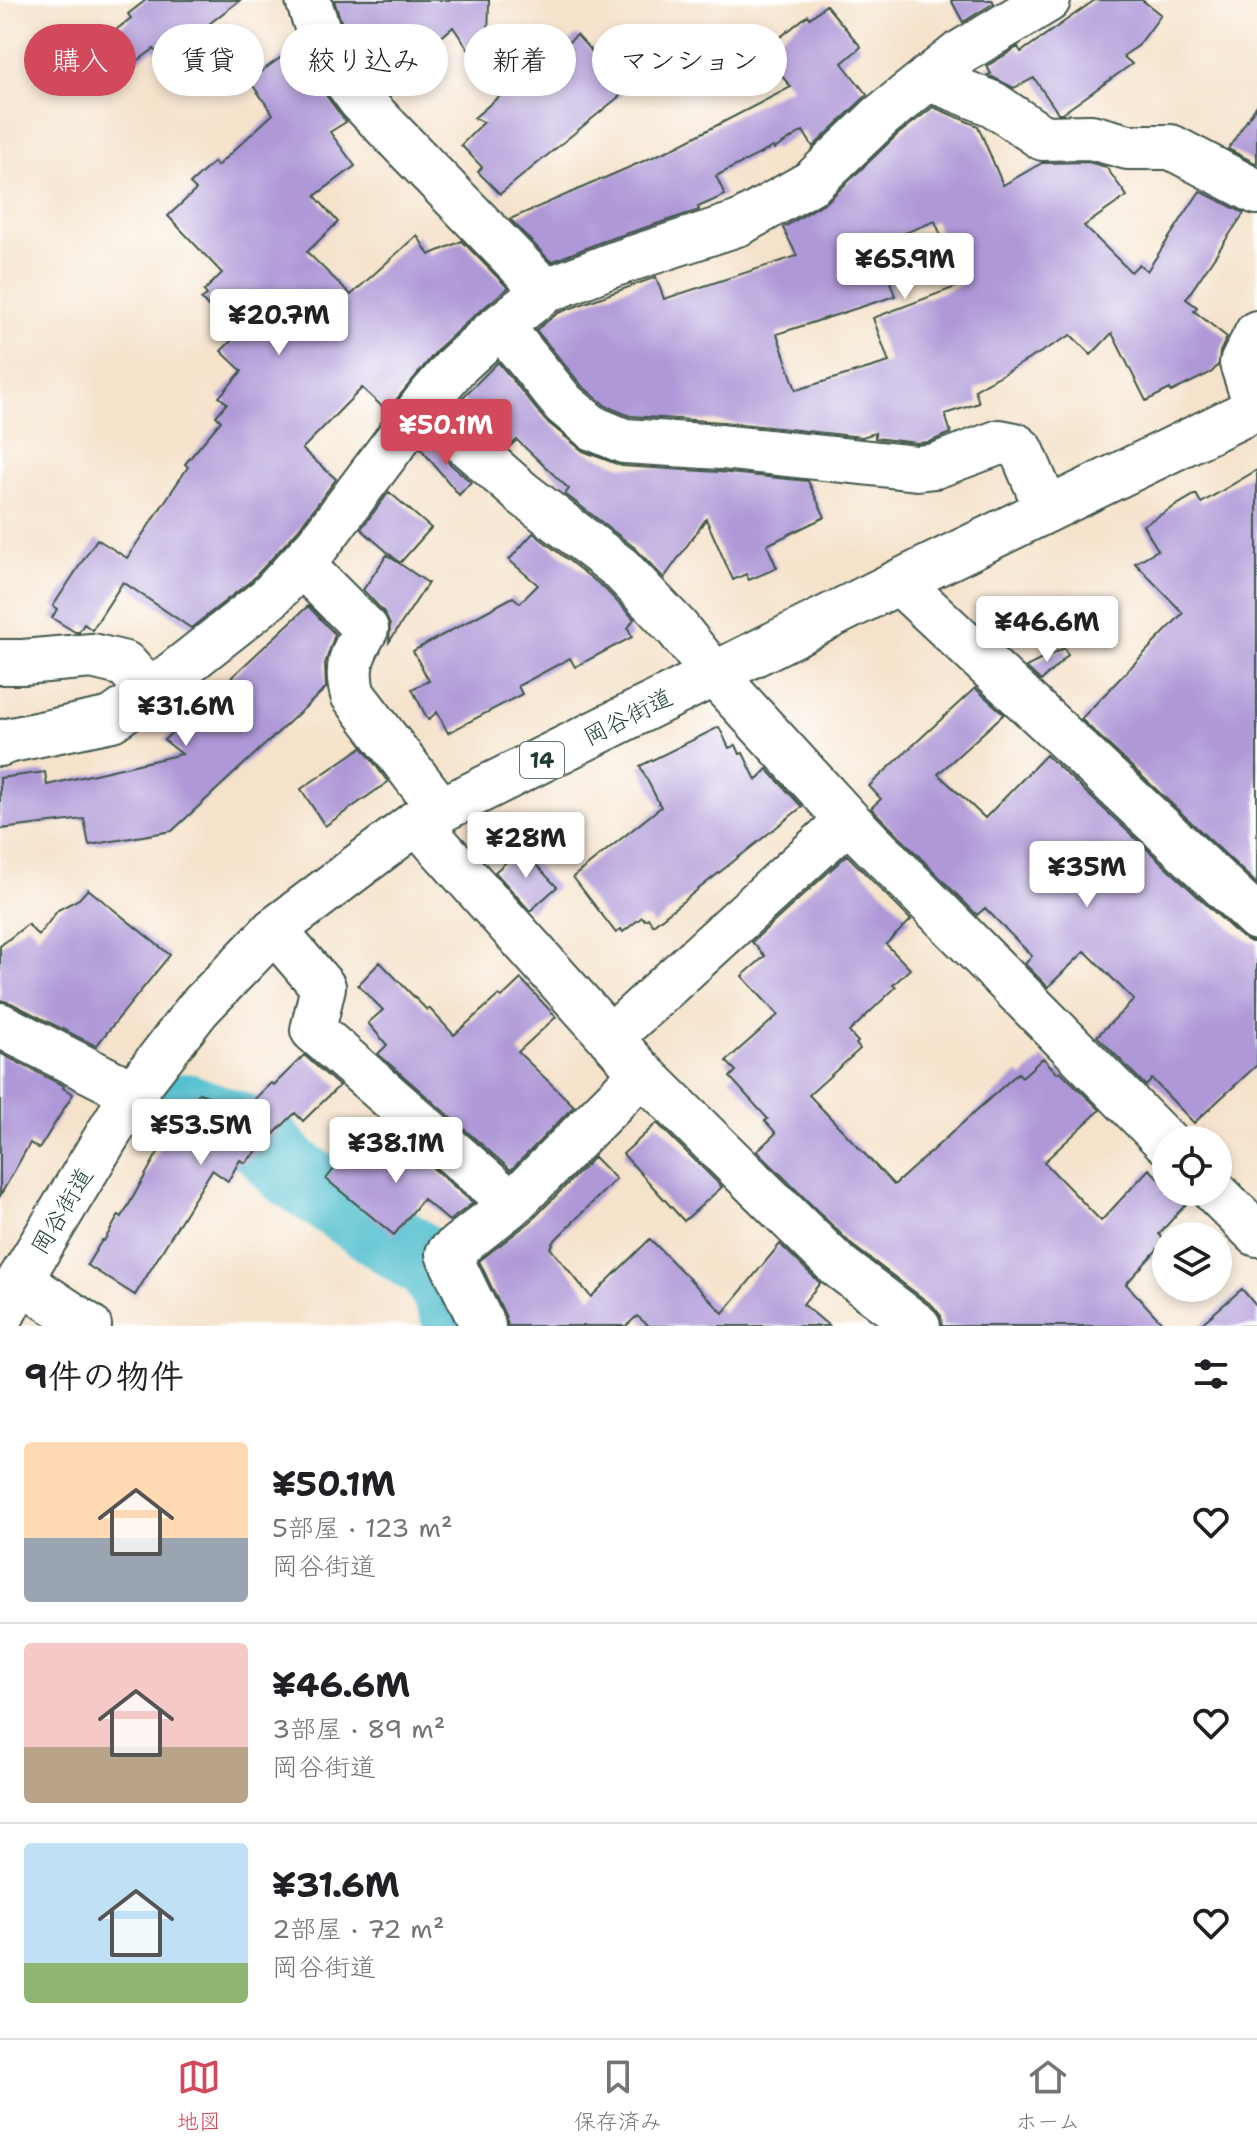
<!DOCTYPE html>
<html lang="ja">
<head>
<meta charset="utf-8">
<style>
  :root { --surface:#fff; --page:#f2f2f2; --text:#202124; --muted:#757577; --line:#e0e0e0; --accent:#d1495b }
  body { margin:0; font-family:"Shantell Sans","Klee One",sans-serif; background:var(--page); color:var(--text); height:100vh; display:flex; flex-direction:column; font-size:30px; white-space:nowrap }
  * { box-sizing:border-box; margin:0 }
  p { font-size:26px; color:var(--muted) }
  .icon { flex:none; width:44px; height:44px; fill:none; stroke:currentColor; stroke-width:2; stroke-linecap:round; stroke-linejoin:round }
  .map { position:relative; height:1326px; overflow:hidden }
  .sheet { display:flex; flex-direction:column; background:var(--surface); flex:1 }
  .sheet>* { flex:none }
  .banner { position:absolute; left:24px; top:24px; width:800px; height:72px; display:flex; gap:16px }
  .fabs { position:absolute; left:1152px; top:1126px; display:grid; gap:16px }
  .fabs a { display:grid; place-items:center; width:80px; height:80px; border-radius:50%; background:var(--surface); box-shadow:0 4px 12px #0003; font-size:40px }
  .price { position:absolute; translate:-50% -68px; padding:0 18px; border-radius:8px; background:#fff; color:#222; font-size:26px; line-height:52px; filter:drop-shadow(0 2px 4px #0008) }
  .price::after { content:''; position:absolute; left:50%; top:48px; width:24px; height:18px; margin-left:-12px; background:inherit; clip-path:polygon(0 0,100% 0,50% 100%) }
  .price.current { background:var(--accent); color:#fff }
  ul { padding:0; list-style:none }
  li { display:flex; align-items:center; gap:24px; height:200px; padding:0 24px }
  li+li { border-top:2px solid var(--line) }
  li span { display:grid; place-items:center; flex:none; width:224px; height:160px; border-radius:8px; color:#555 }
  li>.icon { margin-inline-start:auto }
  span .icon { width:96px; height:96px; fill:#fffc; stroke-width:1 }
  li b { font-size:34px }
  h2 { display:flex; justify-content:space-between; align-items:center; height:96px; padding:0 24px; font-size:34px }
  .tag { padding:0 28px; border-radius:36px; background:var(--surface); box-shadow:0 4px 12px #0003; font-size:28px; line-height:72px }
  .tag.current { background:var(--accent); color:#fff }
  .dock { display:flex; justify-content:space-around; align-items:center; height:112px; border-top:2px solid var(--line); background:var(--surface); font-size:22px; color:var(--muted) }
  .dock a { display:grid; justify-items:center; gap:4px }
  .dock .current { color:var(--accent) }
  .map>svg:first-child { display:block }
</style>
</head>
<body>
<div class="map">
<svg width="1257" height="1326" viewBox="0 0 1257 1326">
  <rect width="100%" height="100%" fill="#fff"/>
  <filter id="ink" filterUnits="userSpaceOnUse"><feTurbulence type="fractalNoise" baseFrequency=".0125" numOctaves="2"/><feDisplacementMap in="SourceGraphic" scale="16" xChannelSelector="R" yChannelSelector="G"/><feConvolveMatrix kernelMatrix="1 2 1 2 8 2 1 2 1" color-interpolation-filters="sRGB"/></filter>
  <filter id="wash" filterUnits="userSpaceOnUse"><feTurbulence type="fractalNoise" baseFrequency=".006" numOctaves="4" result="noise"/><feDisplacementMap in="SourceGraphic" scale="32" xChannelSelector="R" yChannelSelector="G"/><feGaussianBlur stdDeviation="1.8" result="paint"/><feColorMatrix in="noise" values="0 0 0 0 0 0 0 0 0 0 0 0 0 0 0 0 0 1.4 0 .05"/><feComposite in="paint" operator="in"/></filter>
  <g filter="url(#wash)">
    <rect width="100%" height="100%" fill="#f5e2ca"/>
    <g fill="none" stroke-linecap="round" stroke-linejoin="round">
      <!-- river -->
      <path stroke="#54c0cf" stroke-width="72" d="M 185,1109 L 241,1129 L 266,1144 L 288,1169 L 432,1267 L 444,1286 L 462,1326"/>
    </g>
    <g id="blocks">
      <!-- building -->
      <path fill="#ae98d7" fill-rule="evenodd" d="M 146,0 L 240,0 L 162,60 L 154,49 L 125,70 L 102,41 L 131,18 L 128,14 Z
        M 334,0 L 489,0 L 487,77 L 453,27 L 405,69 L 410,76 L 389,94 L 348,42 Z
        M 951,0 L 992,0 L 994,3 L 963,22 Z
        M 1095,0 L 1142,0 L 1161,15 L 1138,46 L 1123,56 L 1132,64 L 1063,113 L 1058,113 L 1034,78 L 1014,88 L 988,75 L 991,74 L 987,66 L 1018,47 L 1021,52 Z
        M 826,5 L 861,47 L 842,63 L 867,95 L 813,147 L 803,131 L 774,149 L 773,147 L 716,176 L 725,195 L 698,207 L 699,210 L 601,242 L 551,262 L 510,219 L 669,150 L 791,87 L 762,52 L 808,15 L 810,18 Z
        M 577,35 L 626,91 L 500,194 L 478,172 L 482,167 L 461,145 L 484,122 L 474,118 L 551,52 L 553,55 Z
        M 297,46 L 306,69 L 346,122 L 330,132 L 355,166 L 315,196 L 338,222 L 307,252 L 351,295 L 417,235 L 429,255 L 462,241 L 508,288 L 476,314 L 439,348 L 387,411 L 362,388 L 302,449 L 336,479 L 298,530 L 252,580 L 191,628 L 123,582 L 92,630 L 84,624 L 79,632 L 75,632 L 52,618 L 57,609 L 53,606 L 97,539 L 127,558 L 188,467 L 185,464 L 221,421 L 216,416 L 227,403 L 219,397 L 242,371 L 221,351 L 235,337 L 201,299 L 207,295 L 204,291 L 222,273 L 168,216 L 196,190 L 190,184 L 214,162 L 217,166 L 273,114 L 249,80 Z
        M 1257,105 L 1257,164 L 1228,149 Z
        M 933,107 L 978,126 L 1003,185 L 1042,163 L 1088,162 L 1106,167 L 1127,196 L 1084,226 L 1131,272 L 1139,264 L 1147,271 L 1200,191 L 1244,213 L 1186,299 L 1197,307 L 1194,311 L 1227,337 L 1220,352 L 1219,364 L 1212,372 L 1171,392 L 1170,389 L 1146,401 L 1112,333 L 1091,355 L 1071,335 L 975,390 L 979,403 L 945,414 L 951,433 L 929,442 L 917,443 L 875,438 L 875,433 L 862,437 L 723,422 L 630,416 L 606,406 L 582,386 L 536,330 L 558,313 L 656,277 L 664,299 L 797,256 L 783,228 L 829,200 L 897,135 ZM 935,221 L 961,285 L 873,318 L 889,362 L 796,390 L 777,334 L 895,296 L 877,244 Z
        M 498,362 L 545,420 L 583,451 L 622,466 L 719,472 L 808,481 L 825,517 L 767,545 L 777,568 L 749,580 L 746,574 L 733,580 L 706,519 L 664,578 L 635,548 L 565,494 L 569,489 L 517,440 L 508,448 L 484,427 L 462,398 Z
        M 430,438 L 449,463 L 471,482 L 459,495 L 421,449 Z
        M 1257,470 L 1257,884 L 1081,719 L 1183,613 L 1135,563 L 1158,550 L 1143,525 L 1196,494 L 1201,503 Z
        M 389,492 L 431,528 L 400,563 L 361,529 Z
        M 533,533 L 603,587 L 634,619 L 628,628 L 632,637 L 575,667 L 570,658 L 518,686 L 522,694 L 448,733 L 437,712 L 428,720 L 412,689 L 429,681 L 413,651 L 513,597 L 520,603 L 538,585 L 509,560 Z
        M 387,555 L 428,583 L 389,642 L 390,625 L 384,612 L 363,590 Z
        M 308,606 L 335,634 L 325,664 L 326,688 L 172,831 L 89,845 L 84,819 L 0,829 L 0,778 L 45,772 L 47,785 L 182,754 L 164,740 Z
        M 1064,648 L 1068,655 L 1041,681 L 1026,667 Z
        M 975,688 L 1004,714 L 938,774 L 985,818 L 1046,755 L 1240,936 L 1251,942 L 1257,942 L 1257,1065 L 1194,1123 L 1152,1079 L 1146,1086 L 1097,1036 L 1134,1000 L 1085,951 L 1048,987 L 1025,964 L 1032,956 L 985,908 L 977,915 L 871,808 L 881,799 L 869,786 Z
        M 719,727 L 729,748 L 736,745 L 740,754 L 743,753 L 756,780 L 767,769 L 802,807 L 653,925 L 648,918 L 645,920 L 642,917 L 623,932 L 621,929 L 616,933 L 573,877 L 661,807 L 640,766 Z
        M 362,747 L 388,782 L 325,826 L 301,789 Z
        M 521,849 L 557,887 L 530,911 L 495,872 Z
        M 847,855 L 911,920 L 886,944 L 910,969 L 893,985 L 896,987 L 849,1032 L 858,1042 L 856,1044 L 860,1049 L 809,1095 L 894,1185 L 1018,1073 L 1022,1077 L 1043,1058 L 1057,1073 L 1060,1071 L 1100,1110 L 1044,1162 L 1101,1221 L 1149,1169 L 1166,1185 L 1166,1192 L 1173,1192 L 1186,1204 L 1159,1234 L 1165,1241 L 1126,1284 L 1165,1326 L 942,1326 L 941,1316 L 933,1306 L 852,1245 L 757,1151 L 776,1133 L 765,1121 L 768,1119 L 730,1077 L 736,1071 L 726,1061 L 778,1015 L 742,976 L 765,956 L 752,942 Z
        M 88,889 L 170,955 L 96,1046 L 11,1003 L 0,1000 L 0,946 L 28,924 L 38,936 L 58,910 L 79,899 Z
        M 380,962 L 427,1010 L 429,1008 L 454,1035 L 499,995 L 502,997 L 521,979 L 556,1017 L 518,1052 L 574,1106 L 511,1170 L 378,1054 L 387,1045 L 368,1023 L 383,1010 L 358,985 Z
        M 0,1053 L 64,1086 L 63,1088 L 73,1094 L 39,1149 L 30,1143 L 0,1196 Z
        M 304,1055 L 339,1086 L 303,1121 L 295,1113 L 245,1163 L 240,1160 L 228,1181 L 212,1170 L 135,1295 L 87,1265 L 102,1240 L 104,1241 L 119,1215 L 122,1217 L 157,1154 L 199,1093 L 244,1109 L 271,1083 L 274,1085 Z
        M 657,1123 L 722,1187 L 684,1221 L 623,1154 Z
        M 393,1133 L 473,1203 L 449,1221 L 423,1199 L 394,1235 L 326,1179 L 346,1154 L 361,1166 L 369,1156 L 372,1159 Z
        M 594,1157 L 616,1179 L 552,1243 L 553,1244 L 550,1248 L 591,1297 L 650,1239 L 723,1313 L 780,1244 L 820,1283 L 803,1304 L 829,1326 L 649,1326 L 637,1316 L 626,1326 L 508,1326 L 505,1315 L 479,1261 L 530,1222 Z
        M 1242,1289 L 1257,1307 L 1257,1326 L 1199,1326 Z"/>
    </g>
  </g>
  <g filter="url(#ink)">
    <use href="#blocks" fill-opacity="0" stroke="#3f564a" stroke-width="2"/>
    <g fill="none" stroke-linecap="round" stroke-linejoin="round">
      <!-- minor casing -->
      <g stroke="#3f564a" stroke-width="48">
        <path id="minor" d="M 308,0 L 326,54 L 361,101 L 545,291
          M 928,78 L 993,104 L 1043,138 L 1091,137 L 1128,147 L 1171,147 L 1257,192
          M 501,326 L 564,404 L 593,428 L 624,441 L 721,447 L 917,468 L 935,466 L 1000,442 L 1015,445 L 1022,451 L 1047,510
          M 430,397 L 466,444 L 522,493 L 620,568 L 677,628 L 714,674 L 848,820 L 1166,1142
          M 1257,409 L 1242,363 L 1257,333
          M 301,564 L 366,629 C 352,654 345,667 353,695 L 441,810
          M 899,582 L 1257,918
          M 0,662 L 23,662 L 92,656 L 125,664 L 150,692
          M 0,744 L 7,741 L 112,719 L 150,692 L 269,598 L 317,546 L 426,401 L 456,366 L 493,332 L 545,291 L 609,266 L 740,223 L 812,182 L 881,116 L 960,53 L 1048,0
          M 417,822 L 642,1073 L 836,1264 L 918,1326
          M 274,930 L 323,987 L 313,1030 L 512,1204 L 642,1073
          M 0,1025 L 133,1093
          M 610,1038 L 848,820
          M 1215,1192 L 1257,1234
          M 20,1280 L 89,1326
          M 483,1326 L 448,1254 L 512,1204"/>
      </g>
      <!-- major casing -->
      <g stroke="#3f564a" stroke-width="48">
        <path id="major" d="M 0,1319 L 20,1280 L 133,1093 L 198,1009 L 274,930 L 417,822 L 899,582 L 1257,408"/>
      </g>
      <!-- minor -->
      <use href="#minor" stroke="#fff" stroke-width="44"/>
      <!-- major -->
      <use href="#major" stroke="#fff" stroke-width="44"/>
    </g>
  </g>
  <g text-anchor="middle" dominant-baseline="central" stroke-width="7" stroke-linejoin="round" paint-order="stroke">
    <!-- shield labels -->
    <rect fill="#fff" stroke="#627771" stroke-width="2" x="520" y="742" width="44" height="36" rx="6"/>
    <g font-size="22" font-weight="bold" fill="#1f3d34">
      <text x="542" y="760">14</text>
    </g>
    <!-- street labels -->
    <g font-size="24" fill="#1f3d34" stroke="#fff">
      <text transform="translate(628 717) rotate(-27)">岡谷街道</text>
      <text transform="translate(62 1211) rotate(-59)">岡谷街道</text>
    </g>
  </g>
</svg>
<div class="fabs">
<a><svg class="icon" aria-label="locate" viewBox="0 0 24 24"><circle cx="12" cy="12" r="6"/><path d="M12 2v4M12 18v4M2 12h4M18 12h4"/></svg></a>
<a><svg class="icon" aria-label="layers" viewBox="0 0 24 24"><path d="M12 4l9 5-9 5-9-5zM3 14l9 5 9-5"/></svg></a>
</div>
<b class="price" style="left:905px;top:301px">¥65.9M</b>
<b class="price" style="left:279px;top:357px">¥20.7M</b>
<b class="price current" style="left:446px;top:467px">¥50.1M</b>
<b class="price" style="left:1047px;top:664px">¥46.6M</b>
<b class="price" style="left:186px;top:748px">¥31.6M</b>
<b class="price" style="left:526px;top:880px">¥28M</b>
<b class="price" style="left:1087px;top:909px">¥35M</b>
<b class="price" style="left:201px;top:1167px">¥53.5M</b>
<b class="price" style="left:396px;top:1185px">¥38.1M</b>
<div class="banner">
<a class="tag current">購入</a>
<a class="tag">賃貸</a>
<a class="tag">絞り込み</a>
<a class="tag">新着</a>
<a class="tag">マンション</a>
</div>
</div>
<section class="sheet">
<h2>9件の物件<svg class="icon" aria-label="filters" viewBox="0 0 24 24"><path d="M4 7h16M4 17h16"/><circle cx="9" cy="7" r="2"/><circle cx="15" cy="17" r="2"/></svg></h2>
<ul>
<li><span style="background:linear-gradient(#ffd9b3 60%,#9aa5b1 0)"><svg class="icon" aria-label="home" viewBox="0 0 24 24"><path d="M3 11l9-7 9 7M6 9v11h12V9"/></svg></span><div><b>¥50.1M</b><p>5部屋 · 123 m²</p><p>岡谷街道</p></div><svg class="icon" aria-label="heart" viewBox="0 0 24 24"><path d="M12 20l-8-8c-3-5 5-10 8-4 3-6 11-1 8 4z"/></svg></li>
<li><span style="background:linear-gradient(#f6c9c9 65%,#b9a48a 0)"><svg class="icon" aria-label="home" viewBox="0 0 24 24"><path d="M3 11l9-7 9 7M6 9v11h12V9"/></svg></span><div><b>¥46.6M</b><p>3部屋 · 89 m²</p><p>岡谷街道</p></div><svg class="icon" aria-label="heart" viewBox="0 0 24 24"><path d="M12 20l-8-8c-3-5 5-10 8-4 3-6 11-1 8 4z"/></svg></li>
<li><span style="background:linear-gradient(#bfe0f5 75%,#8fb573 0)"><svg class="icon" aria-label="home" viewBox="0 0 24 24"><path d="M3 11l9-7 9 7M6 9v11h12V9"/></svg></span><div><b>¥31.6M</b><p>2部屋 · 72 m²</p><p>岡谷街道</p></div><svg class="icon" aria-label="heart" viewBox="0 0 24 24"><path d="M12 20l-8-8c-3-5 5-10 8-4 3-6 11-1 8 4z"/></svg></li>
</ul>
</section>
<nav class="dock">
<a class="current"><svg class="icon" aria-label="map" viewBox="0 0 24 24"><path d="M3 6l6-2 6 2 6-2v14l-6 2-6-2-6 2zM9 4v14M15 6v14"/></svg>地図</a>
<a><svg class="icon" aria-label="saved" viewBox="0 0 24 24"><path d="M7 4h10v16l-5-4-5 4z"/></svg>保存済み</a>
<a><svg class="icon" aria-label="home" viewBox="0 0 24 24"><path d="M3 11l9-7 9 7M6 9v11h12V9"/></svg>ホーム</a>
</nav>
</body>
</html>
